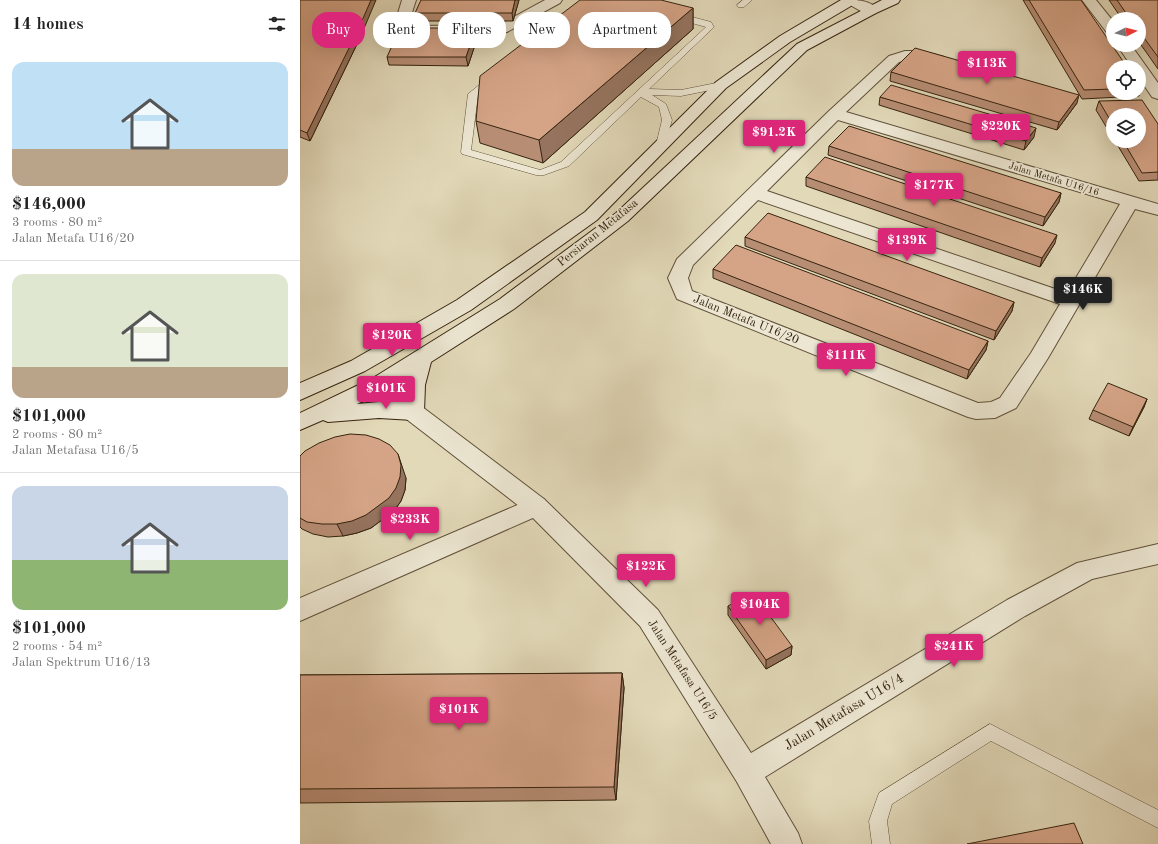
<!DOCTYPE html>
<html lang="en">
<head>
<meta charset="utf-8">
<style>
  :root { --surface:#fff; --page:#f2f2f2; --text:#222; --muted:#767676; --line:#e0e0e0; --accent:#db2777 }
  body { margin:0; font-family:"Old Standard TT",serif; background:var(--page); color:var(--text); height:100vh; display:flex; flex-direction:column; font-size:15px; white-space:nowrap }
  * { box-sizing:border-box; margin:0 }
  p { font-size:13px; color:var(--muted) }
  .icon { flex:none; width:22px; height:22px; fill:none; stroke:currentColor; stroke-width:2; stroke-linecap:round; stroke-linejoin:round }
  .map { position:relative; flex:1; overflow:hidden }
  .drawer { display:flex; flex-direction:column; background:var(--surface); width:300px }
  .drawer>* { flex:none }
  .banner { position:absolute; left:12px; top:12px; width:380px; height:36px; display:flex; gap:8px }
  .needle { width:26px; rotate:84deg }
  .buttons { position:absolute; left:806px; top:12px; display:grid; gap:8px }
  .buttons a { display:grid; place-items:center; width:40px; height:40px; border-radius:50%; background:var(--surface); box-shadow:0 4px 16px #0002; font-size:20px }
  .price { position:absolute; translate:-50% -34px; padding:0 9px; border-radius:4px; background:var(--accent); color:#fff; font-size:13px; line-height:26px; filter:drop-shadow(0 1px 2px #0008) }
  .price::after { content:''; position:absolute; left:50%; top:24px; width:12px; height:9px; margin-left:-6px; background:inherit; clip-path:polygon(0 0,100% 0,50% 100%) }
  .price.selected { background:#222; color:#fff }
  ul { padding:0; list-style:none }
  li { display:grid; align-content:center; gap:8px; height:212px; padding:0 12px }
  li+li { border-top:1px solid var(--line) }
  li span { display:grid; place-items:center; height:124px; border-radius:12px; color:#555 }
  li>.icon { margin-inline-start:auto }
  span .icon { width:72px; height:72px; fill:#fffc; stroke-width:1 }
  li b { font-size:17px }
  h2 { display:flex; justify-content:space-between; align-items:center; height:48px; padding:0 12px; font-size:17px }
  .tag { padding:0 14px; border-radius:16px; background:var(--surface); box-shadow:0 4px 16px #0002; font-size:14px; line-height:36px }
  .tag.selected { background:var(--accent); color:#fff }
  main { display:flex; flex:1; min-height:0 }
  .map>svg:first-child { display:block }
</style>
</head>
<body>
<main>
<section class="drawer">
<h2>14 homes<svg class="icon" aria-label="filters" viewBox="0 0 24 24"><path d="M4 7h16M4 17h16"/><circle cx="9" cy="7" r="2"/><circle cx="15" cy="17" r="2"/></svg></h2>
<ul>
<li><span style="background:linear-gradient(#bfe0f5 70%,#b9a48a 0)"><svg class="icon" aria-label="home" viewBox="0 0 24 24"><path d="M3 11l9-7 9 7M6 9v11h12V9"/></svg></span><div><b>$146,000</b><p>3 rooms · 80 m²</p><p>Jalan Metafa U16/20</p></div></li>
<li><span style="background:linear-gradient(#dfe7d0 75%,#b9a48a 0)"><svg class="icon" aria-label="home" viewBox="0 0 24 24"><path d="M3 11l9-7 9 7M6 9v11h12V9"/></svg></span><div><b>$101,000</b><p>2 rooms · 80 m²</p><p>Jalan Metafasa U16/5</p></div></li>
<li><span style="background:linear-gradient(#c9d6e8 60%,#8fb573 0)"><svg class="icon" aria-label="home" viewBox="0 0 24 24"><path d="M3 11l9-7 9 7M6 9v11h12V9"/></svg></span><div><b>$101,000</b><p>2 rooms · 54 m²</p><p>Jalan Spektrum U16/13</p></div></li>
</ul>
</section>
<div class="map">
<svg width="858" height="844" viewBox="0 0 858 844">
  <rect width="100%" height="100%" fill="#e2d9b9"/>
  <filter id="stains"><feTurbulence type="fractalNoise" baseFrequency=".005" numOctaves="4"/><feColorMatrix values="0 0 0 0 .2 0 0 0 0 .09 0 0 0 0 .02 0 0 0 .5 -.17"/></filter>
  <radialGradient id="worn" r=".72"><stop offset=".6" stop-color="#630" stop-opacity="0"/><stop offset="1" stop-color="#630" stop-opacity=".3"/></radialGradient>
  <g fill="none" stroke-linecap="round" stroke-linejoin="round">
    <!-- service casing -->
    <g stroke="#60513a" stroke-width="1">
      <path id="service" d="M 443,0 L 452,0 L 444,7 L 438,7 L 437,5 Z
        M 377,13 L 411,22 L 414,27 L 349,89 L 381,90 L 421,82 L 426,85 L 421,88 L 381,96 L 352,95 L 366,104 L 372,120 L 364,147 L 361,148 L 356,145 L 362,120 L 359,107 L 341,97 L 269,166 L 244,175 L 236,175 L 162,154 L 161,152 L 168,94 L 189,77 L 192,76 L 197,79 L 195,81 L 178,95 L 171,150 L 240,170 L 261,162 L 406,27 L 374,18 L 373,16 Z
        M 690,724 L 858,810 L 858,828 L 691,741 L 592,804 L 587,821 L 590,844 L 572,844 L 569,821 L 579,793 Z"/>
    </g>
    <!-- minor casing -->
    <g stroke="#60513a" stroke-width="2">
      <path id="minor" d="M 102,0 L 116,0 L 109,22 L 115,26 L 199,25 L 245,0 L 262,0 L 260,3 L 207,32 L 202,33 L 113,34 L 108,33 L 101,30 L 95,23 Z
        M 782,0 L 796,0 L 813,21 L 813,35 L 808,34 Z
        M 817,45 L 831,45 L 858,83 L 858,99 L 852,97 L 839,78 L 839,67 L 832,67 Z
        M 605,51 L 621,51 L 644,57 L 646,60 L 644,63 C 629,67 619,55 599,62 L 546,112 L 858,204 L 858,215 L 835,209 L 748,358 L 716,408 L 695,418 L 676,419 L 668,417 L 377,299 L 368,278 L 377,259 L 529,111 L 589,56 ZM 538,120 L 820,204 L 767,293 L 467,191 ZM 458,200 L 760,304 L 731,353 L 700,398 L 691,402 L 678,403 L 392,291 L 388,278 L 393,265 Z
        M 236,497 L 244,499 L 248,506 L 244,513 L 0,621 L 0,598 Z"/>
    </g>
    <!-- tertiary casing -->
    <g stroke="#60513a" stroke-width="2">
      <path id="tertiary" d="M 545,0 C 557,0 571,0 578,10 L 576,13 C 566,16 556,8 547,3 Z
        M 81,375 L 89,378 L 121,406 L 244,499 L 358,610 L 451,753 L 707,600 L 777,563 L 858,544 L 858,564 L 792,579 L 725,616 L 465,777 L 498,833 L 502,844 L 471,844 L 437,782 L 340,626 L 228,513 L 105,418 L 73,388 L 70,383 L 73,378 Z"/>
    </g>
    <!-- secondary casing -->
    <g stroke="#35240f" stroke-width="2">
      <path id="secondary" d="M 541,0 L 558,0 L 556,3 L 490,42 L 426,88 L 297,220 L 171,310 L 65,371 L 0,400 L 0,383 L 51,361 L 157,300 L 285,212 L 416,82 L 480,36 Z
        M 582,0 L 600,0 L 598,3 L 576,13 L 507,50 L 328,221 L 214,309 L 131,362 L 125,385 L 124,412 L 121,418 L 113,420 L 79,418 L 28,422 L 23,420 L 0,430 L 0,413 L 73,378 L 200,299 L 316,213 L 497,44 ZM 105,378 L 102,403 L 79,402 L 57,404 L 89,388 Z"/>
    </g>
    <!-- service -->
    <use href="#service" fill="#ece6d2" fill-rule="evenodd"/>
    <!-- minor -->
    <use href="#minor" fill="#ece6d2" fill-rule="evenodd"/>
    <!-- tertiary -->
    <use href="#tertiary" fill="#ece6d2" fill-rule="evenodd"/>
    <!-- secondary -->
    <use href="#secondary" fill="#ece6d2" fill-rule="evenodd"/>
  </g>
  <!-- wall -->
  <path fill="#b78d74" stroke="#35240f" d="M 0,0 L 60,38 L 10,141 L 0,137 Z
    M 219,0 L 213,21 L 117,21 L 115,13 Z
    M 723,0 L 781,0 L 813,67 L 813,93 L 839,93 L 839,84 L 841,88 L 839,96 L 782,99 Z
    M 809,0 L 858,0 L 858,69 L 839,42 L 839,19 L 822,19 Z
    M 393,8 L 393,29 L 243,163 L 180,143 L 176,121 Z
    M 176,28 L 178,36 L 168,66 L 89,65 L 87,57 Z
    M 591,72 L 777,103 L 757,130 L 590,81 Z
    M 580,97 L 734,137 L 724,150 L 579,105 Z
    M 799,101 L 858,124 L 858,180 L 839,181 L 815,141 L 839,141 L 813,115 L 813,138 L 796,110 Z
    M 529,146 L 761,193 L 759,202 L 743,226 L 528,155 Z
    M 506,177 L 755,243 L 740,267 L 506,186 Z
    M 445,237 L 714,302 L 712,311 L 694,340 L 445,246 Z
    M 413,269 L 688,341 L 686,350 L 667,379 L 413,278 Z
    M 847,399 L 844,407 L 829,436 L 789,419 L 793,410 Z
    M 0,456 L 106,478 L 105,490 L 101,501 L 94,511 L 71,528 L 57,533 L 43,536 L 28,537 L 13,534 L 2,529 L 0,527 Z
    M 428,606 L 492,646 L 491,655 L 466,669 L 428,615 Z
    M 322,673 L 324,688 L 316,800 L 0,803 L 0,675 Z"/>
  <!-- shaded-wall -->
  <path fill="#95735e" stroke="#35240f" d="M 71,0 L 76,0 L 60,38 L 10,141 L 7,133 Z
    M 215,0 L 219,0 L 213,21 L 212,13 Z
    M 393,8 L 393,29 L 243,163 L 239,140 Z
    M 176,28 L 178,36 L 168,66 L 166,57 Z
    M 779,95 L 777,103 L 757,130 L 759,122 Z
    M 736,128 L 734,137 L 724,150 L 726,141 Z
    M 761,193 L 759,202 L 743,226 L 745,217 Z
    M 757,235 L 755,243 L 740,267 L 742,258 Z
    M 714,302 L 712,311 L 694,340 L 696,331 Z
    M 688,341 L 686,350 L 667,379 L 669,370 Z
    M 847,399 L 844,407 L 829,436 L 833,427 Z
    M 98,454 L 106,478 L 105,490 L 101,501 L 94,511 L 71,528 L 57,533 L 43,536 L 37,524 Z
    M 492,646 L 491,655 L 466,669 L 466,660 Z
    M 322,673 L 324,688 L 316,800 L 314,787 Z"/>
  <!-- building -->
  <path fill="#d5a487" stroke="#35240f" d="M 0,0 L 71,0 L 58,30 L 7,133 L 0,130 Z
    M 121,0 L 215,0 L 212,13 L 115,13 Z
    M 280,0 L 361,0 L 393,8 L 239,140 L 176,121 L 180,76 Z
    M 729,0 L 781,0 L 827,67 L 813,67 L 813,89 L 784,90 Z
    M 817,0 L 858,0 L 858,57 L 839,31 L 839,19 L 830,19 Z
    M 100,28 L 176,28 L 166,57 L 87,57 Z
    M 615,48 L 779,95 L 759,122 L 591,72 Z
    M 591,85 L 736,128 L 726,141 L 580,97 Z
    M 842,100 L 858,124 L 858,172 L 842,173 L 823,141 L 839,141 L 839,115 L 813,115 L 813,125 L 799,101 Z
    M 549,126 L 761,193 L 745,217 L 529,146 Z
    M 525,157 L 757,235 L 742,258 L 506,177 Z
    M 468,213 L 714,302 L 696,331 L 445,237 Z
    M 436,245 L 688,341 L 669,370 L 413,269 Z
    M 808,383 L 847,399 L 833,427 L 793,410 Z
    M 50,434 L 66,435 L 79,439 L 90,445 L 98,454 L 101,465 L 100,477 L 96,488 L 89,498 L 66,515 L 52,521 L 37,524 L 22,524 L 7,522 L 0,518 L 0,456 L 5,451 L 19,443 L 35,437 Z
    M 453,593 L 492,646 L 466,660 L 428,606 Z
    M 322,673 L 314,787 L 0,789 L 0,675 Z
    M 774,823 L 783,844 L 667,844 Z"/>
  <g text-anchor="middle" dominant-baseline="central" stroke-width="3.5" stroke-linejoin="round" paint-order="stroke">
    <!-- far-street labels -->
    <g font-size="10" fill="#35240f" stroke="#ece6d2">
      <text transform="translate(754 179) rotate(17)">Jalan Metafa U16/16</text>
    </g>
    <!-- street labels -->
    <g font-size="12" fill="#35240f" stroke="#ece6d2">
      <text transform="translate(298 233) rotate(-39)">Persiaran Metafasa</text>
      <text transform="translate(446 320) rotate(22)">Jalan Metafa U16/20</text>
      <text transform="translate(382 670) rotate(57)">Jalan Metafasa U16/5</text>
    </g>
    <!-- near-street labels -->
    <g font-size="14" fill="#35240f" stroke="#ece6d2">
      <text transform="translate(544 712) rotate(-31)">Jalan Metafasa U16/4</text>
    </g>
  </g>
  <rect width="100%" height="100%" filter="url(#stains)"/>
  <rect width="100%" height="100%" fill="url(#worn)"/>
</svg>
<div class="buttons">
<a><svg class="needle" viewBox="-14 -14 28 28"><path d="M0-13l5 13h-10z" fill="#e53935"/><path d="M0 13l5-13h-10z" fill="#767676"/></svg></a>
<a><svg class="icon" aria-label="locate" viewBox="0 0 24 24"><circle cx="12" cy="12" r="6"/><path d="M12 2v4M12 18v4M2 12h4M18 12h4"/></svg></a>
<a><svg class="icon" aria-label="layers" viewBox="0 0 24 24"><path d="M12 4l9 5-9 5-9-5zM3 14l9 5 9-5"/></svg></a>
</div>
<b class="price" style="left:687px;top:85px">$113K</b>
<b class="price" style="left:701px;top:148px">$220K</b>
<b class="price" style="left:474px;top:154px">$91.2K</b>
<b class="price" style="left:634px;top:207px">$177K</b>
<b class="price" style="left:607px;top:262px">$139K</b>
<b class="price selected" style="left:783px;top:311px">$146K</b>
<b class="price" style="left:92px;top:357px">$120K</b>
<b class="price" style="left:546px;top:377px">$111K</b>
<b class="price" style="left:86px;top:410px">$101K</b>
<b class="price" style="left:110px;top:541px">$233K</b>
<b class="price" style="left:346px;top:588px">$122K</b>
<b class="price" style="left:460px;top:626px">$104K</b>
<b class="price" style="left:654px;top:668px">$241K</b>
<b class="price" style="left:159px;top:731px">$101K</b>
<div class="banner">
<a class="tag selected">Buy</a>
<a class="tag">Rent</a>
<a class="tag">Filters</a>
<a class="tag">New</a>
<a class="tag">Apartment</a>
</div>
</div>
</main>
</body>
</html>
